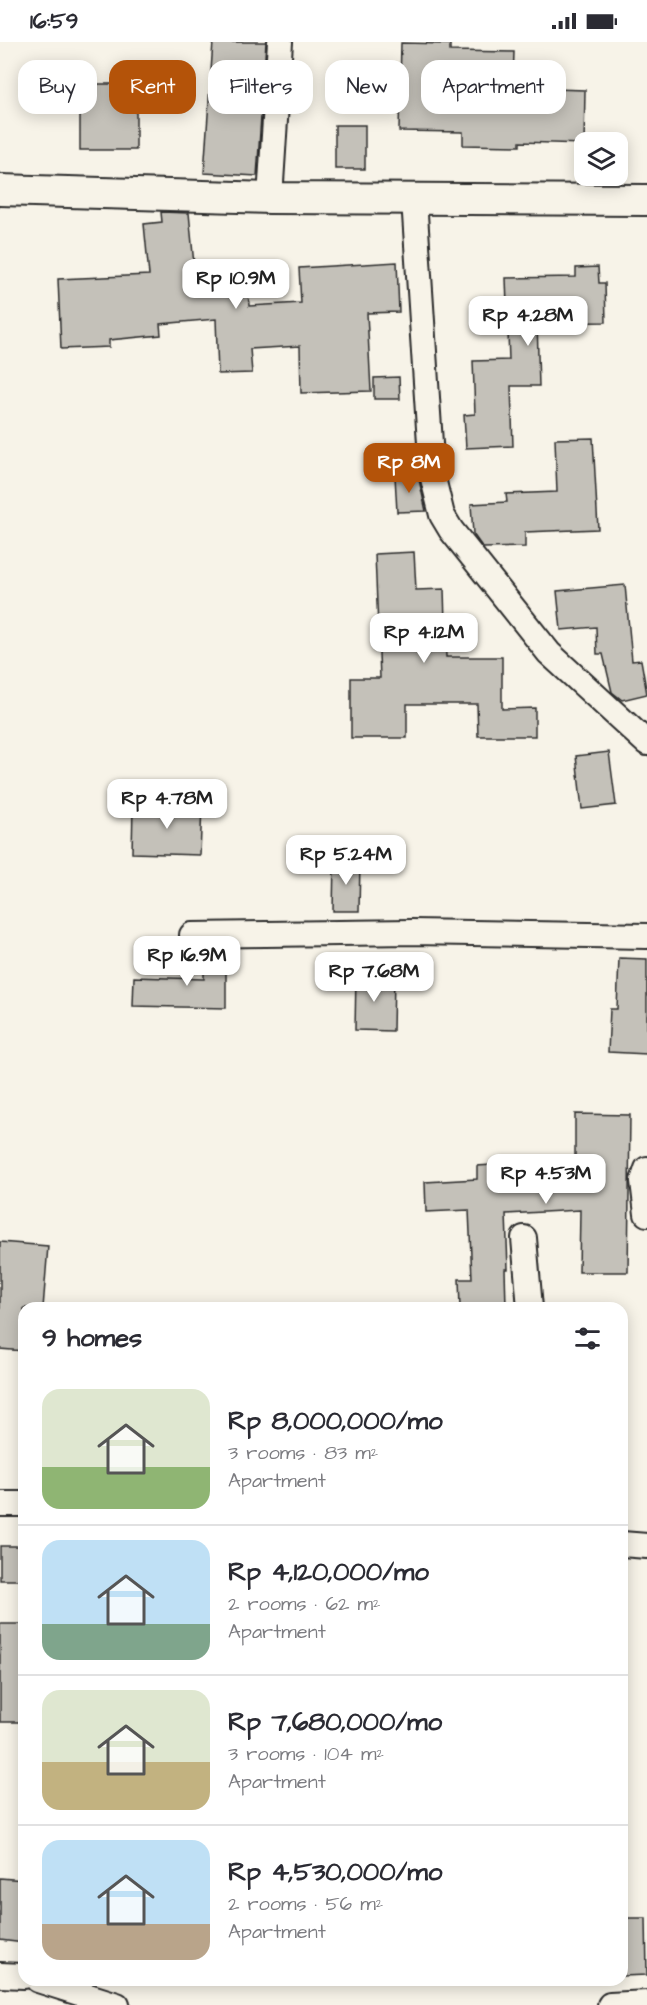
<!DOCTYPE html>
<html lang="en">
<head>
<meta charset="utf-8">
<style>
  :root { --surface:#fff; --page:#f2f2f3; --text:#2b2b33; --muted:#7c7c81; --line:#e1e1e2; --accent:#b45309 }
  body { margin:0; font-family:"Architects Daughter",sans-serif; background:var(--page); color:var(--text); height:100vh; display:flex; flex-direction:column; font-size:22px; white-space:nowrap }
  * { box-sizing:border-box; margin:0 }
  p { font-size:20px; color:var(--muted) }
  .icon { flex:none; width:33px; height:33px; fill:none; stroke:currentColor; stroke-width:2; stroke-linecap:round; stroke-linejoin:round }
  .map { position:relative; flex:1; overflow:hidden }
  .sheet { position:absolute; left:18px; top:1260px; width:610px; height:684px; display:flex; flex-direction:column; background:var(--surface); border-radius:18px; box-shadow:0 3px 15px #0003 }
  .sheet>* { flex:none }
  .guide { position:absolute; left:18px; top:18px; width:612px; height:54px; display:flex; gap:12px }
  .controls { position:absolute; left:574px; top:90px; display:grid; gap:12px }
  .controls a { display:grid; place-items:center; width:54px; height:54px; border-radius:12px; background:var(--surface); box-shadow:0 3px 15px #0003; font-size:30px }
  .price { position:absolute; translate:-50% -51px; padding:0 14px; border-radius:12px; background:#fff; color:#222; font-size:20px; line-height:39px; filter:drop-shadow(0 2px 3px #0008) }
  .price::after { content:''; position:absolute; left:50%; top:36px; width:18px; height:14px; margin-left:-9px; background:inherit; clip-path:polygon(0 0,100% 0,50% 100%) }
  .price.selected { background:var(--accent); color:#fff }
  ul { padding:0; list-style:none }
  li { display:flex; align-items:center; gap:18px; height:150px; padding:0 24px }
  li+li { border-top:2px solid var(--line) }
  li span { display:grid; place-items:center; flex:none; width:168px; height:120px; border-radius:18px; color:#555 }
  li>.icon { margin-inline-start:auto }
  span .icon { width:72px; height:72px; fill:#fffc; stroke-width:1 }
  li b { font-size:26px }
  h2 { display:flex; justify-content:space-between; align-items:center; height:72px; padding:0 24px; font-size:26px }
  .tag { padding:0 21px; border-radius:18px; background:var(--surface); box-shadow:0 3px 15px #0003; font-size:21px; line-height:54px }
  .tag.selected { background:var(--accent); color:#fff }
  .status { display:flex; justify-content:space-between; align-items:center; height:42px; padding:0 30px; background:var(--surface); direction:ltr }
  .status svg { height:16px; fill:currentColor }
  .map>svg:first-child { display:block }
</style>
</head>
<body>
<div class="status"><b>16:59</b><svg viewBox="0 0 49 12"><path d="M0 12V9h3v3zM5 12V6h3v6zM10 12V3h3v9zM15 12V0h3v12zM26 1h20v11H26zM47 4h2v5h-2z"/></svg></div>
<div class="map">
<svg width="647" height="1963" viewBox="0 0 647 1963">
  <rect width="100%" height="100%" fill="#f7f3e8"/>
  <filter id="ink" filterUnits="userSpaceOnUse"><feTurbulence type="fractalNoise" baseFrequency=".0167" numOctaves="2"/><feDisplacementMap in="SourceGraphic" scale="12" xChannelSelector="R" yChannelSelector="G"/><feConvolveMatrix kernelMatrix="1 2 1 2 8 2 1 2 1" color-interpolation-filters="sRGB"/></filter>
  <g filter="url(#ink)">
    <!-- building -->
    <path fill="#c4c1b9" stroke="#2b2b2b" stroke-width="1.5" d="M 213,0 L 266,0 L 257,134 L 204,131 Z
      M 401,1 L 450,2 L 450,9 L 514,10 L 513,37 L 520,37 L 520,46 L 585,48 L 584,102 L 520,100 L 520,104 L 463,103 L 463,90 L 399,89 Z
      M 80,42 L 136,42 L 136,108 L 80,108 Z
      M 335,83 L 365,83 L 365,127 L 335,127 Z
      M 161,170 L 189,171 L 195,233 L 247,232 L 249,264 L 301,261 L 299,226 L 397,220 L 399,270 L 367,271 L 371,349 L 301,351 L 300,304 L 250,307 L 252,331 L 218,332 L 216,277 L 160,282 L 161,293 L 109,298 L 109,305 L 61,307 L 58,237 L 149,233 L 144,182 L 162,180 Z
      M 598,225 L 599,241 L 605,241 L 606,280 L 537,281 L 539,344 L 511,344 L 513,404 L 466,406 L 464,373 L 475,372 L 473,319 L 509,318 L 506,236 L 576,235 L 576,226 Z
      M 399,335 L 400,357 L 374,357 L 374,336 Z
      M 593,396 L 598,487 L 525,490 L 525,505 L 483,506 L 473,492 L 471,462 L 507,460 L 506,452 L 557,450 L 555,397 Z
      M 418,433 L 426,469 L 397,470 L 395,434 Z
      M 414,510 L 416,548 L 444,547 L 446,615 L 502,615 L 502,667 L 535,666 L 535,694 L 478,694 L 477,662 L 407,662 L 407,696 L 351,696 L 351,636 L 380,636 L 375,512 Z
      M 625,543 L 632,619 L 641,618 L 647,652 L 622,658 L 612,650 L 603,612 L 597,612 L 596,585 L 561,588 L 557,549 Z
      M 609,710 L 616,763 L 582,767 L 576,714 Z
      M 165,762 L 202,763 L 200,813 L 132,811 L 133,764 L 165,764 Z
      M 334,819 L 360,820 L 359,869 L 333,869 Z
      M 204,907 L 226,907 L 226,966 L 133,964 L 134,935 L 204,937 Z
      M 619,916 L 647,917 L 647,1012 L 608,1010 L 610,967 L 617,967 Z
      M 356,933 L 394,934 L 393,989 L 355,988 Z
      M 575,1072 L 630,1073 L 628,1230 L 579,1230 L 580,1168 L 506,1172 L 508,1227 L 505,1227 L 506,1266 L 460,1266 L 459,1237 L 472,1237 L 469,1168 L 426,1170 L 425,1140 L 477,1137 L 477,1124 L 575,1118 Z
      M 0,1200 L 48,1204 L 43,1266 L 24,1266 L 24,1309 L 0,1307 Z
      M 0,1504 L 24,1504 L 24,1538 L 0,1538 Z
      M 0,1582 L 24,1582 L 24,1680 L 0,1680 Z
      M 0,1836 L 24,1838 L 24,1901 L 0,1898 Z
      M 622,1876 L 646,1876 L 647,1933 L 622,1934 Z"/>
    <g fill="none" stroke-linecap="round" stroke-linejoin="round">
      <!-- minor casing -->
      <g stroke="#2b2b2b" stroke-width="28">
        <path id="minor" d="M 270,156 L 280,0
          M 414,157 L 432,432 L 442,473 L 451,488 L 549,611 L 647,701
          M 192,893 L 412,890 L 647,894
          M 647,1127 L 643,1139 L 647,1172
          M 524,1196 L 530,1266
          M 0,1462 L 24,1462
          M 622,1502 L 647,1504
          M 0,1933 L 24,1934
          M 38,1938 L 117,1963
          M 610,1963 L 647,1961"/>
      </g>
      <!-- tertiary casing -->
      <g stroke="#2b2b2b" stroke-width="34">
        <path id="tertiary" d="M 0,148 L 270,156 L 647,158"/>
      </g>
      <!-- minor -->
      <use href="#minor" stroke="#f7f3e8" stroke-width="24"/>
      <!-- tertiary -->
      <use href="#tertiary" stroke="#f7f3e8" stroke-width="30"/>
    </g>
  </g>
</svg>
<div class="controls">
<a><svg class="icon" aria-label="layers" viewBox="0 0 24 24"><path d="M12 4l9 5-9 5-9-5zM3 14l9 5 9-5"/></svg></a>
</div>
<b class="price" style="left:236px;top:268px">Rp 10.9M</b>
<b class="price" style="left:528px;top:305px">Rp 4.28M</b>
<b class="price selected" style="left:409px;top:452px">Rp 8M</b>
<b class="price" style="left:424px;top:622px">Rp 4.12M</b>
<b class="price" style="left:167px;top:788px">Rp 4.78M</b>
<b class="price" style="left:346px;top:844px">Rp 5.24M</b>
<b class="price" style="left:187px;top:945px">Rp 16.9M</b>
<b class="price" style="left:374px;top:961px">Rp 7.68M</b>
<b class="price" style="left:546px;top:1163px">Rp 4.53M</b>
<div class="guide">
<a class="tag">Buy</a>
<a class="tag selected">Rent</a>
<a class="tag">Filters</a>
<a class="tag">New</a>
<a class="tag">Apartment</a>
</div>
<section class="sheet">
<h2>9 homes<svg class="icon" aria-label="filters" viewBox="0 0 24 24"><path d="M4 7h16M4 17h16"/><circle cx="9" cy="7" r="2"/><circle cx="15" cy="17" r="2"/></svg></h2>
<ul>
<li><span style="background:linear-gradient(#dfe7d0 65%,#8fb573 0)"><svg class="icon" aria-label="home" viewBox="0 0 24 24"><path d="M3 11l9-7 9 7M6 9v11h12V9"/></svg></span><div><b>Rp 8,000,000/mo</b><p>3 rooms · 83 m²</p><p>Apartment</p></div></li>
<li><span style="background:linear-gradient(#bfe0f5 70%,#7fa58c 0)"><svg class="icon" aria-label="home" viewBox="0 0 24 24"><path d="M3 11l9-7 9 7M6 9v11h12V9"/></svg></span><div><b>Rp 4,120,000/mo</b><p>2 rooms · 62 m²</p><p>Apartment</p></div></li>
<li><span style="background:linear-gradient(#dfe7d0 60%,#c2b280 0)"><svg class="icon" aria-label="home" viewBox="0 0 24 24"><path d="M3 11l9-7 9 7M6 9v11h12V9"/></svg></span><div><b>Rp 7,680,000/mo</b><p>3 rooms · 104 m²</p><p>Apartment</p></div></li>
<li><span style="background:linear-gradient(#bfe0f5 70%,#b9a48a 0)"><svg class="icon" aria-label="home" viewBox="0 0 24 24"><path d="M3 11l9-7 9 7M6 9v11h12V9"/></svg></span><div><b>Rp 4,530,000/mo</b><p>2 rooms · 56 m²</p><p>Apartment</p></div></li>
</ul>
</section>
</div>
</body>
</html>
